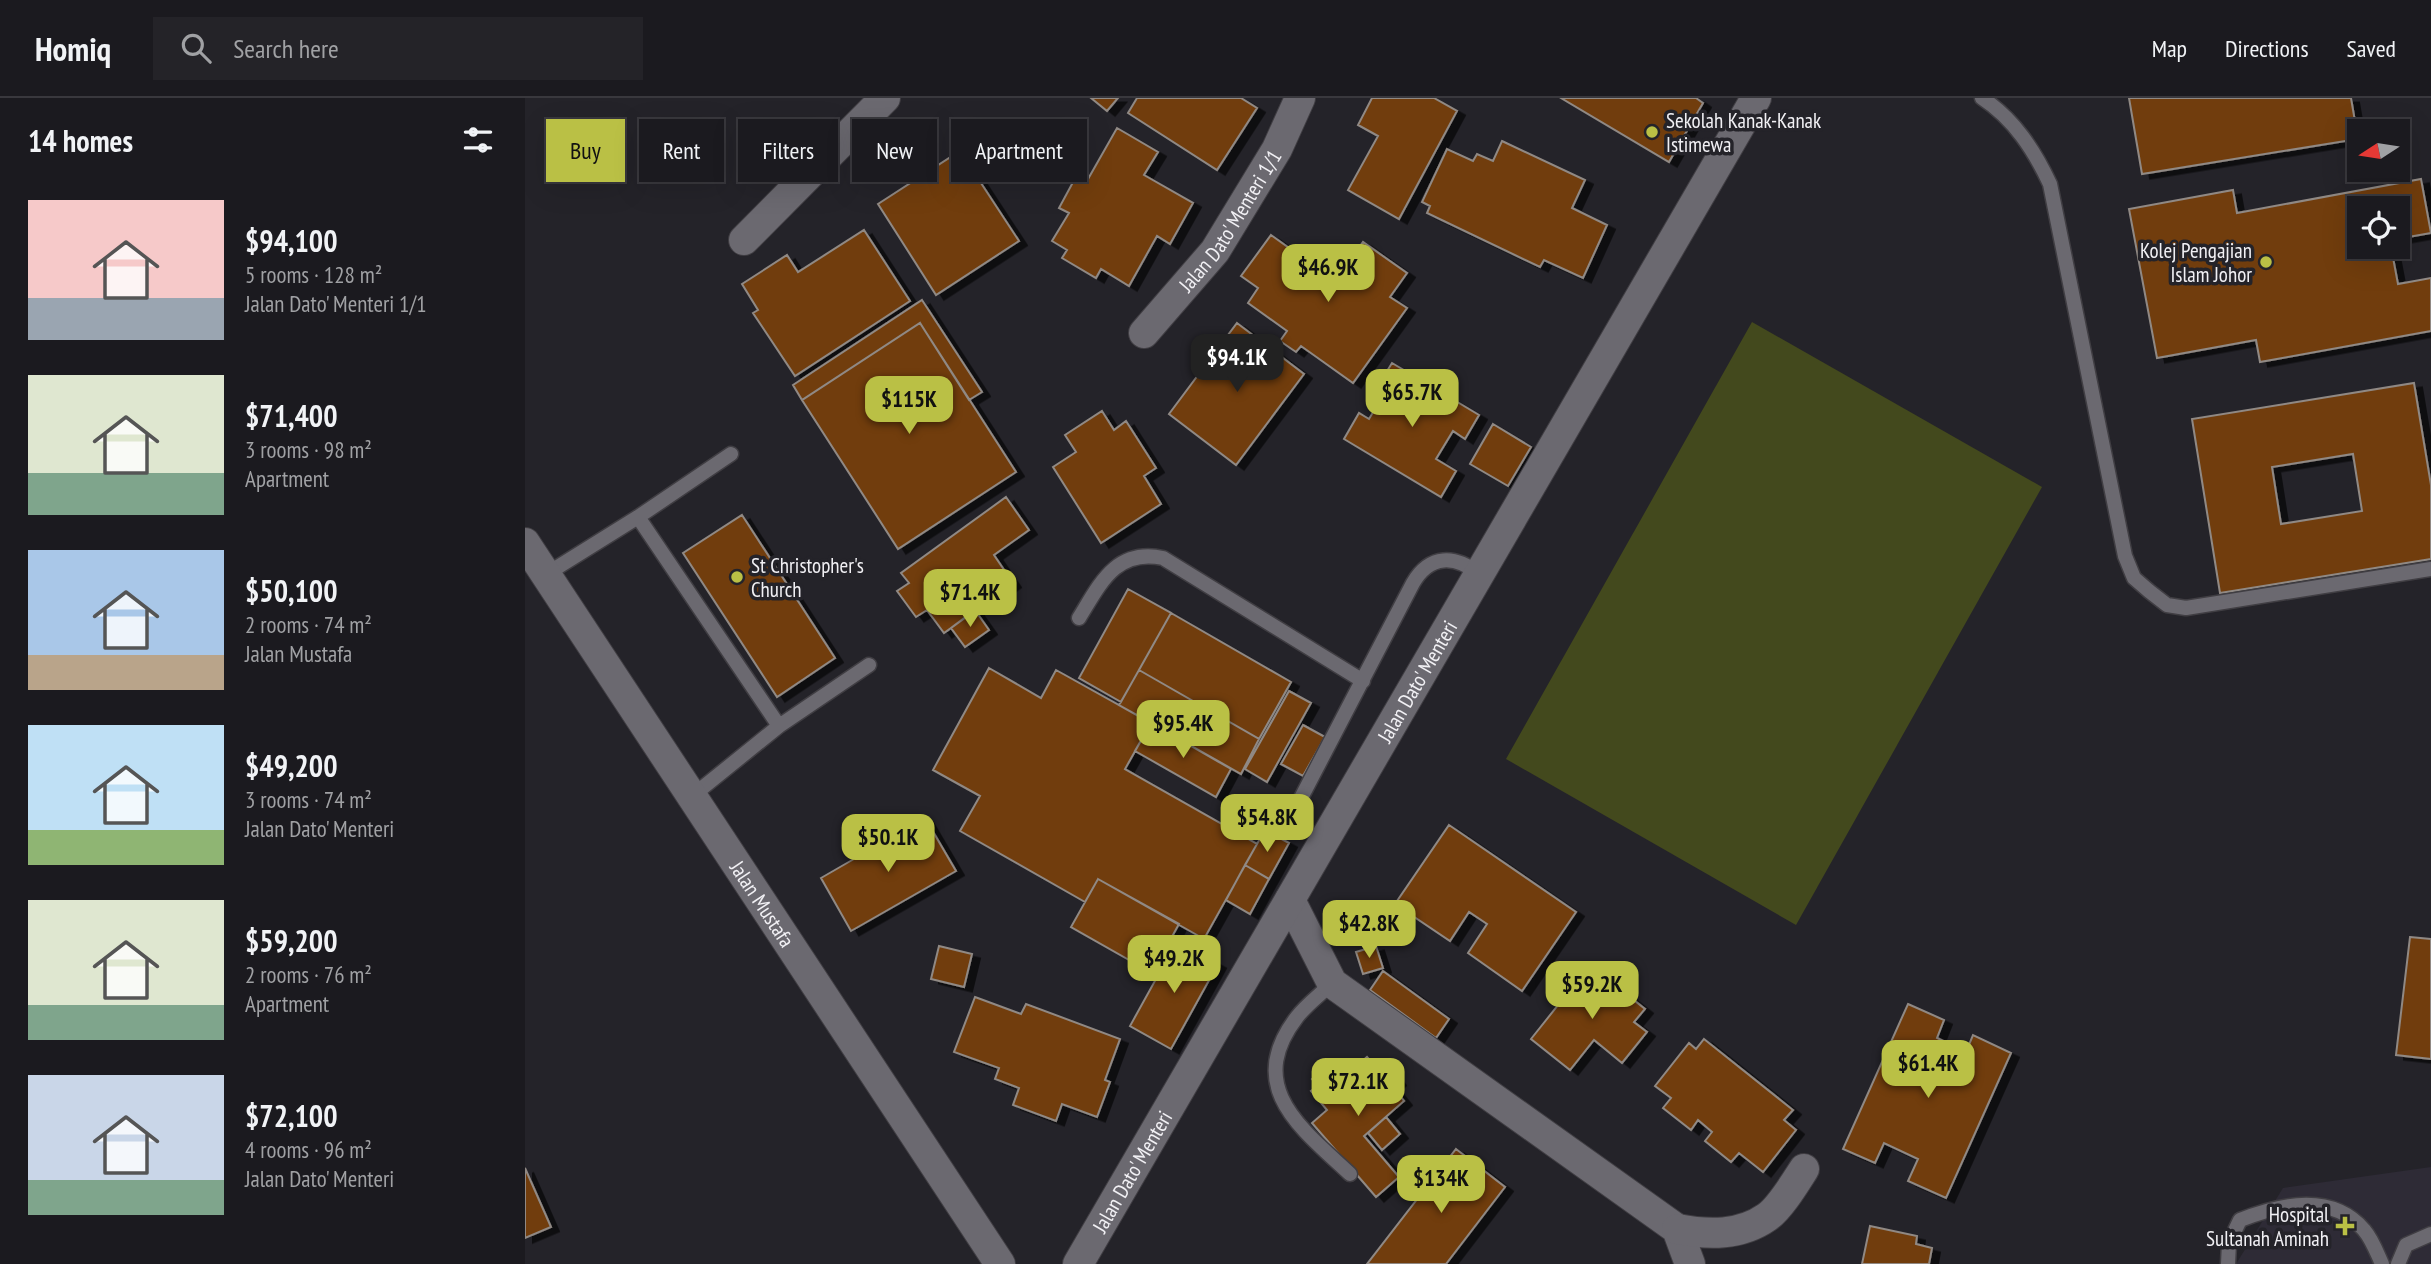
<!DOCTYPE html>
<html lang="en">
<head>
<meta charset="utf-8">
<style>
  :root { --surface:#1b1a1f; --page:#242328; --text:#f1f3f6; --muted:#a0a1a4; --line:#39383d; --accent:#bac045 }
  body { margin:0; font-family:"PT Sans Narrow",sans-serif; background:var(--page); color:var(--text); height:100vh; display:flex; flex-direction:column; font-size:26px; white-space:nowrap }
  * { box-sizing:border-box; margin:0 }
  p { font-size:23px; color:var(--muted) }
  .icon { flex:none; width:38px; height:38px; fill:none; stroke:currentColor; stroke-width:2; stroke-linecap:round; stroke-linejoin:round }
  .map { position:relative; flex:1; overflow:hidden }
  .drawer { display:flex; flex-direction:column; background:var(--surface); width:525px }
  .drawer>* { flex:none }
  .hud { position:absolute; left:21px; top:21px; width:665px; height:63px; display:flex; gap:14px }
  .needle { width:46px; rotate:258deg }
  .controls { position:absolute; left:1822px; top:21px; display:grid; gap:14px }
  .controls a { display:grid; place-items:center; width:63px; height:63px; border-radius:0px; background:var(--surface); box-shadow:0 7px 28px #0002,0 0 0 2px var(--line); font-size:35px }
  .price { position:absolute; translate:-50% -60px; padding:0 16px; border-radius:14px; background:var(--accent); color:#111; font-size:23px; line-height:46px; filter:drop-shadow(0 2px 4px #0008) }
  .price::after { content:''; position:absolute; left:50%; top:42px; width:21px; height:16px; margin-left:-10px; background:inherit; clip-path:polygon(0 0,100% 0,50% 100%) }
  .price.on { background:#222; color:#fff }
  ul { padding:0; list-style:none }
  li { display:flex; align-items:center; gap:21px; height:175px; padding:0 28px }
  li span { display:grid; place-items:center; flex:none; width:196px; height:140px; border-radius:0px; color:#555 }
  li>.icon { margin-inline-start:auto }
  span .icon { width:84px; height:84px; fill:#fffc; stroke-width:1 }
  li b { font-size:30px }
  h2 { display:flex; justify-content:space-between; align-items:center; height:84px; padding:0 28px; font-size:30px }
  .chip { padding:0 24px; border-radius:0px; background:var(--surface); box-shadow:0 7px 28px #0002,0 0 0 2px var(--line); font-size:24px; line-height:63px }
  .chip.on { background:var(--accent); color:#111 }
  header { display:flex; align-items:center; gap:42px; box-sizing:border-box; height:98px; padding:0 35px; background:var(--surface); border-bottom:2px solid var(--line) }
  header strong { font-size:33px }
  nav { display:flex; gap:38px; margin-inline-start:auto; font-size:24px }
  .search { width:490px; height:63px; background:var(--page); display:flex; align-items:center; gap:18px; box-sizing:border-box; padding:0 24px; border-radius:0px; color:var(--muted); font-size:26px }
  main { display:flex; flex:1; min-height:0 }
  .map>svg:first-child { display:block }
</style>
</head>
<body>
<header>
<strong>Homiq</strong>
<div class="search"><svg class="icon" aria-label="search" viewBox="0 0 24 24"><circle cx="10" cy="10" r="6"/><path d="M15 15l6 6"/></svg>Search here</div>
<nav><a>Map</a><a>Directions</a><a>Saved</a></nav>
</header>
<main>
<section class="drawer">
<h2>14 homes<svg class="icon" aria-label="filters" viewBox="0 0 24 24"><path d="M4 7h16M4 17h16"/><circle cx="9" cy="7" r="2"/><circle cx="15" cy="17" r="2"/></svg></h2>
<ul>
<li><span style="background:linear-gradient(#f6c9c9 70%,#9aa5b1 0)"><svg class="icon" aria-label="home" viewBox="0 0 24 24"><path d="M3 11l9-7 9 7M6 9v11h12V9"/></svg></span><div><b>$94,100</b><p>5 rooms · 128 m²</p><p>Jalan Dato' Menteri 1/1</p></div></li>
<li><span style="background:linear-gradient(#dfe7d0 70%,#7fa58c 0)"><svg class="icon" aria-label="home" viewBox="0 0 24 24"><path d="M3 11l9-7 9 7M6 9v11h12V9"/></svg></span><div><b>$71,400</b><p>3 rooms · 98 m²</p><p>Apartment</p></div></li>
<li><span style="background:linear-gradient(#a9c7e8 75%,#b9a48a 0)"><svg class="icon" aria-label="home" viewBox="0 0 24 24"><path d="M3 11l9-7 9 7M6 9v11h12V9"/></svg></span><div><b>$50,100</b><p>2 rooms · 74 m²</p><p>Jalan Mustafa</p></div></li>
<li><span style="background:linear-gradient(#bfe0f5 75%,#8fb573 0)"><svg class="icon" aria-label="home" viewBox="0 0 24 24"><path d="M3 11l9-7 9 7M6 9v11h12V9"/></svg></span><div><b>$49,200</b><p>3 rooms · 74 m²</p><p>Jalan Dato' Menteri</p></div></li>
<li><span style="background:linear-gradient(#dfe7d0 75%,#7fa58c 0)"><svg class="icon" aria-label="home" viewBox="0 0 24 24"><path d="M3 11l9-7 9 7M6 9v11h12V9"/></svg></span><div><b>$59,200</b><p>2 rooms · 76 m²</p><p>Apartment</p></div></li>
<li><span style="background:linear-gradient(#c9d6e8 75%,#7fa58c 0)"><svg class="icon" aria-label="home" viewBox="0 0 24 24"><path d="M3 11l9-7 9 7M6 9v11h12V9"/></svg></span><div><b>$72,100</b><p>4 rooms · 96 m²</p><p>Jalan Dato' Menteri</p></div></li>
</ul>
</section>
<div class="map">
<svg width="1906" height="1166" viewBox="0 0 1906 1166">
  <defs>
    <filter id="shadow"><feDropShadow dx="8" dy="4.5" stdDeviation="0" flood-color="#0009"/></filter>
  </defs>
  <rect width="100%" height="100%" fill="#242329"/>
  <!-- built -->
  <path fill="#2e2b36" d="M 1906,1069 L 1906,1166 L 1711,1166 L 1758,1090 Z"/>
  <!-- green -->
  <path fill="#43491d" d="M 1227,224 L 1517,389 L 1271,827 L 981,661 Z"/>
  <!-- building -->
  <path fill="#713e0f" stroke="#908984" stroke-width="2" fill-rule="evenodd" filter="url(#shadow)" d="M 566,0 L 593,0 L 582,13 Z
    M 612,0 L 716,0 L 732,10 L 692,72 L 603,15 Z
    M 847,0 L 909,0 L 932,13 L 874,121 L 823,92 L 853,38 L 833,27 Z
    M 1036,0 L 1171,0 L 1178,5 L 1144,64 Z
    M 1604,0 L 1826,0 L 1833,41 L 1617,76 Z
    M 592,30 L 633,54 L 619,77 L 668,105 L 645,146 L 632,138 L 604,188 L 576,171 L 571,180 L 537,160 L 542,152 L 527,143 L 544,115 L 534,110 L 553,75 L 563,81 Z
    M 977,43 L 1060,82 L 1047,110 L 1082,127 L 1058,180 L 1019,162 L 1015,169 L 902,115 L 905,108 L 897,104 L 922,51 L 948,63 L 952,56 L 968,63 Z
    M 435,53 L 494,143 L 411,197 L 353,106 Z
    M 1896,81 L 1906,135 L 1872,141 L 1872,110 L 1834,110 L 1834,149 L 1866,149 L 1873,186 L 1906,180 L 1906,233 L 1735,264 L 1731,242 L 1632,260 L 1604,111 L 1708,92 L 1712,115 Z
    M 339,132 L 385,203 L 270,278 L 228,215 L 233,212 L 217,186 L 262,157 L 273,174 Z
    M 746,137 L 810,183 L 838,144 L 882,175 L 865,199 L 882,210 L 828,285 L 776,248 L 771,254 L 755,243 L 762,233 L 723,205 L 733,190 L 716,178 Z
    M 397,202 L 457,294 L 444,302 L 395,225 L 277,302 L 268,287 Z
    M 395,225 L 491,374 L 373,451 L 277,302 Z
    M 712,225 L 779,276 L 711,367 L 644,316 Z
    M 867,265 L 954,317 L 940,341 L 928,333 L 911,361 L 931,373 L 916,399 L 819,341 L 834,315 L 844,321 L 862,291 L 854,286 Z
    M 1889,285 L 1906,387 L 1906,461 L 1695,495 L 1667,321 ZM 1828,356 L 1837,413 L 1756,426 L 1747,369 Z
    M 577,313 L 589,332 L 601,323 L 631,370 L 619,378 L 636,406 L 576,445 L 528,369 L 551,354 L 540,337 Z
    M 968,326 L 1006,349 L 983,388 L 945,366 Z
    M 481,399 L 504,432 L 469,457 L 488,485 L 419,535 L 402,512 L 391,519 L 372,493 L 384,485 L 376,475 Z
    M 217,417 L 310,560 L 252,599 L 158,455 Z
    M 603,491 L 646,515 L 596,604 L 554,580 Z
    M 450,512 L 464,532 L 440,549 L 426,530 Z
    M 646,515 L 766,584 L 734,641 L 614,572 Z
    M 464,570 L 516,600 L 531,572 L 626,625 L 600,671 L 732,746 L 679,841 L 573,781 L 560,804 L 435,733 L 455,698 L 408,672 Z
    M 614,572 L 734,641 L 716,676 L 594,607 Z
    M 764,593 L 786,605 L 742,684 L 720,671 Z
    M 626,625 L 706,671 L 691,699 L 610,653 Z
    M 778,627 L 800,639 L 778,678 L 756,666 Z
    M 400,720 L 431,773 L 326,833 L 296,780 Z
    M 924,727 L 1051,814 L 997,893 L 943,855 L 962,826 L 944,814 L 925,843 L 870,806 Z
    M 740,732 L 764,745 L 744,781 L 720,767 Z
    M 720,767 L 744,781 L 725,816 L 701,802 Z
    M 573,781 L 654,826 L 627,875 L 546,829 Z
    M 1885,839 L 1906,841 L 1906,961 L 1871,957 Z
    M 652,843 L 693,866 L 646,951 L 605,928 Z
    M 414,848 L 447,856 L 439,889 L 406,881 Z
    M 851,848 L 858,870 L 838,876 L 831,854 Z
    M 1065,867 L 1120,911 L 1109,924 L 1122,934 L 1097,965 L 1069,942 L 1045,972 L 1006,941 Z
    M 858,873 L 924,921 L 911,940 L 845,892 Z
    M 450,899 L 496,916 L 501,906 L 595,941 L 580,982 L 585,984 L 572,1019 L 537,1006 L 531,1023 L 488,1007 L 494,990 L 470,981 L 474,970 L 429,954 Z
    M 1383,906 L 1419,922 L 1412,940 L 1441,954 L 1448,937 L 1486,955 L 1421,1100 L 1383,1083 L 1393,1061 L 1359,1045 L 1350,1065 L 1318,1051 Z
    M 1179,941 L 1268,1012 L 1259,1022 L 1271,1032 L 1238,1074 L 1214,1055 L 1206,1064 L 1180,1043 L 1187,1034 L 1173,1022 L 1166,1032 L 1138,1010 L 1146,1000 L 1130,988 L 1164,945 L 1171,951 Z
    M 842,959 L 855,974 L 861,968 L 873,983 L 867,988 L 879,1003 L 839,1038 L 874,1079 L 851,1099 L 787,1025 L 802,1012 L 786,993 L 793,988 L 787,981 L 800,969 L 806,977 L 814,969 L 821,977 Z
    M 861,1019 L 875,1036 L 857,1052 L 843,1035 Z
    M 931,1051 L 980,1089 L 921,1166 L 842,1166 Z
    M 0,1070 L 26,1129 L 0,1140 Z
    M 1345,1128 L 1392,1138 L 1391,1146 L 1407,1150 L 1404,1166 L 1337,1166 Z"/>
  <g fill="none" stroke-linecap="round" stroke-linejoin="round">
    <!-- service casing -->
    <g stroke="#403e43" stroke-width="17">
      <path id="service" d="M 1457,0 C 1489,21 1509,52 1525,86 L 1600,458 L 1609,480 L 1624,493 L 1642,507 L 1661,510 L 1906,471
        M 113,419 L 254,628
        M 20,477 L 113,419 L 206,356
        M 554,520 C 575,486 591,450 638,460 L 838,583
        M 166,699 L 254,628 L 344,567
        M 732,717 L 748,726 L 763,725 L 888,485 C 905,456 930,457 954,476
        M 807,885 C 796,896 781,907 772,919 C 718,989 777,1031 825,1076
        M 1703,1166 L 1704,1145 L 1715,1122 C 1755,1106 1807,1094 1839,1132 C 1847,1141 1852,1155 1857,1166
        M 1873,1166 L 1881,1147 L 1906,1136"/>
    </g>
    <!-- minor casing -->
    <g stroke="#403e43" stroke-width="32">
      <g id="minor">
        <path d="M 219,142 L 360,0"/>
        <path id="s1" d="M 619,235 L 690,153 L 752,51 L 775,0"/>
        <path id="s2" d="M 0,445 L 475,1166"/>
        <path d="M 765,802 L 807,885 L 1152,1131 L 1165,1166"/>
        <path d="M 1152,1131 C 1183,1137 1215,1138 1242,1119 C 1255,1110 1270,1085 1279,1071"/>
        <path id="s3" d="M 553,1166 L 1231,0"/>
      </g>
    </g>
    <!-- service -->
    <use href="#service" stroke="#6b6970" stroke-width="14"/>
    <!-- minor -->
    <use href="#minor" stroke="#6b6970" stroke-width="30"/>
  </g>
  <!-- markers -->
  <g fill="#bac045" stroke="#242329" stroke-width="2.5">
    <circle cx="1127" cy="34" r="7"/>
    <circle cx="1741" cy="164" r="7"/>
    <circle cx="212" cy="479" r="7"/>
    <path d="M1816.5 1117.5h7v7h7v7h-7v7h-7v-7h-7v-7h7z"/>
  </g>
  <g text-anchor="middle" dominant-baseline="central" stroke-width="7" stroke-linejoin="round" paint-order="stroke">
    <!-- poi labels -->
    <g font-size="21" fill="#f1f0f4" stroke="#242329" text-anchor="start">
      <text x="1141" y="22">Sekolah Kanak-Kanak<tspan x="1141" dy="24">Istimewa</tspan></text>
      <text x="1727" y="152" text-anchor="end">Kolej Pengajian<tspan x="1727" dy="24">Islam Johor</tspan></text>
      <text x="226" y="467">St Christopher's<tspan x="226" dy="24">Church</tspan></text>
      <text x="1804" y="1116" text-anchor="end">Hospital<tspan x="1804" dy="24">Sultanah Aminah</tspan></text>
    </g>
    <!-- street labels -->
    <g font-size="21" fill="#f1f0f4" stroke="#242329">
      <text stroke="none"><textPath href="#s1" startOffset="142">Jalan Dato' Menteri 1/1</textPath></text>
      <text stroke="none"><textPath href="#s3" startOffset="674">Jalan Dato' Menteri</textPath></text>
      <text stroke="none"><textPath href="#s2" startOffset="432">Jalan Mustafa</textPath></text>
      <text stroke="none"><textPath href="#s3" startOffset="107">Jalan Dato' Menteri</textPath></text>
    </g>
  </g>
</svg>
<div class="controls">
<a><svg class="needle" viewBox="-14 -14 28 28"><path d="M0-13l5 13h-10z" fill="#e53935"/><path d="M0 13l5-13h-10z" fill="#a0a1a4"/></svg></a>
<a><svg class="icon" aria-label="locate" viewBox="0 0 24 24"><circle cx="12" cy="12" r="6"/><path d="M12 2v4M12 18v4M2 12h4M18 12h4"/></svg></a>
</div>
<b class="price" style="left:803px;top:206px">$46.9K</b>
<b class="price on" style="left:712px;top:296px">$94.1K</b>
<b class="price" style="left:887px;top:331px">$65.7K</b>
<b class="price" style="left:384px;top:338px">$115K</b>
<b class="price" style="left:445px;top:531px">$71.4K</b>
<b class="price" style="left:658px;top:662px">$95.4K</b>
<b class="price" style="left:742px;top:756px">$54.8K</b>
<b class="price" style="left:363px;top:776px">$50.1K</b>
<b class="price" style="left:844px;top:862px">$42.8K</b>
<b class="price" style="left:649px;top:897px">$49.2K</b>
<b class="price" style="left:1067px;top:923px">$59.2K</b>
<b class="price" style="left:1403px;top:1002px">$61.4K</b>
<b class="price" style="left:833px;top:1020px">$72.1K</b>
<b class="price" style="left:916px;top:1117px">$134K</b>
<div class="hud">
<a class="chip on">Buy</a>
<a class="chip">Rent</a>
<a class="chip">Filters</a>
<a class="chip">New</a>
<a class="chip">Apartment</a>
</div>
</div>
</main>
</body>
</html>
